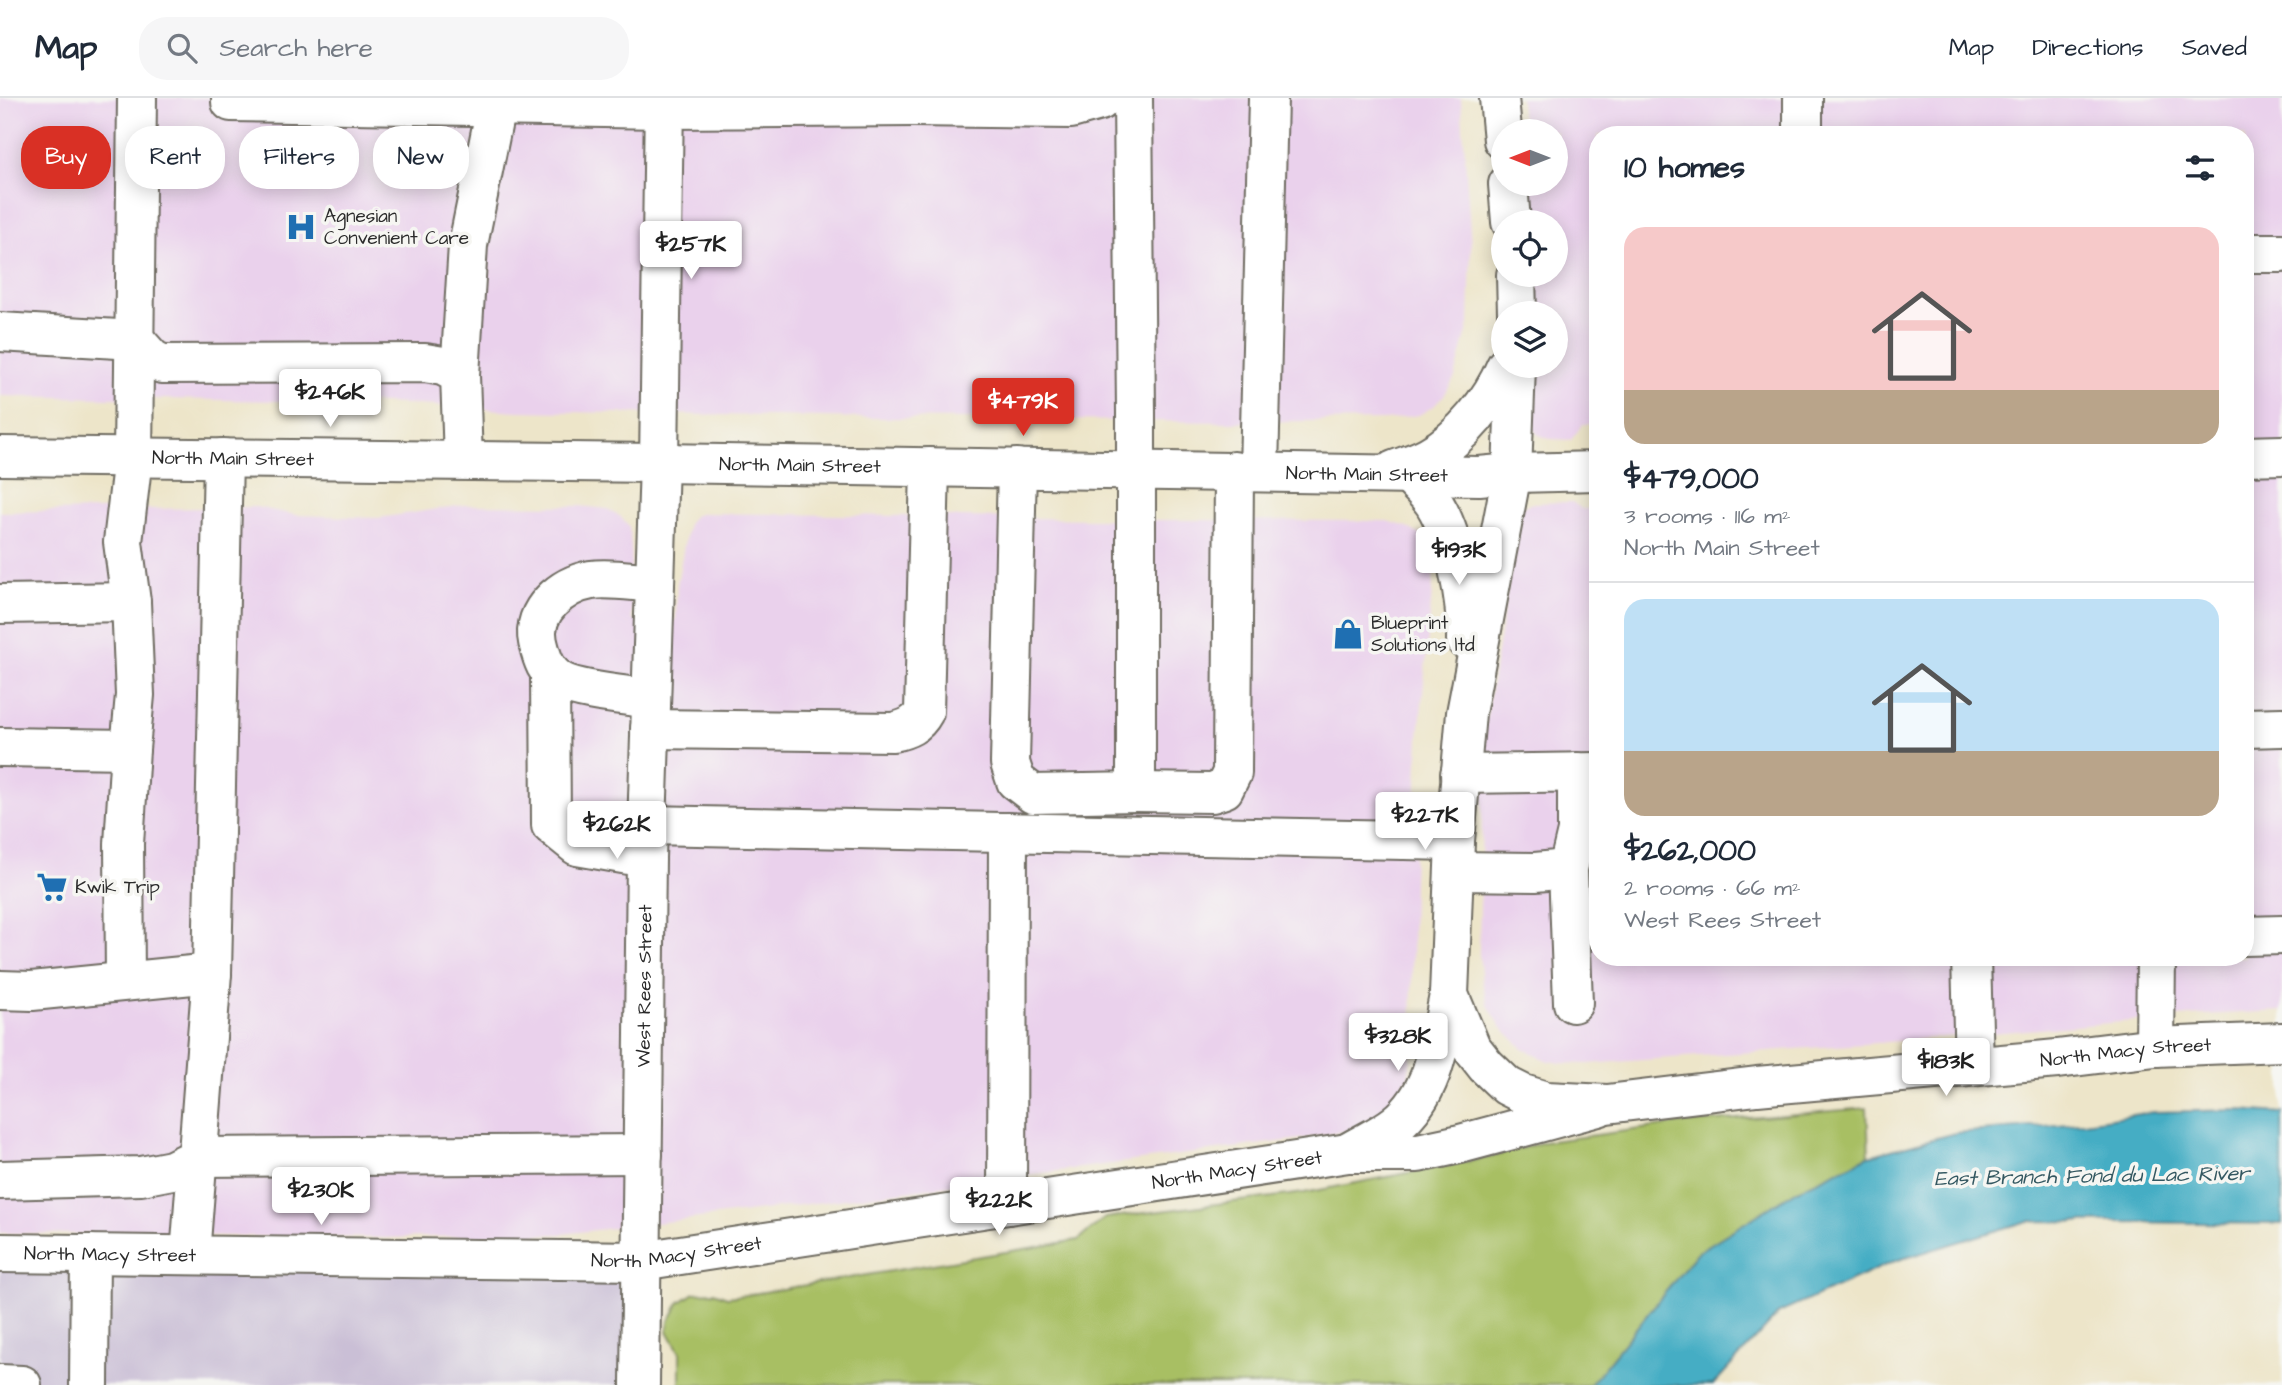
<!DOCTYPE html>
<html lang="en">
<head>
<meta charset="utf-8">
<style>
  :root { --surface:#fff; --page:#f6f6f7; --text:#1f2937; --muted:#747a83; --line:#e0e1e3; --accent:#d93025 }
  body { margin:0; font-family:"Architects Daughter",sans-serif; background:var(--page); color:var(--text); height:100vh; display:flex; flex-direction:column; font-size:26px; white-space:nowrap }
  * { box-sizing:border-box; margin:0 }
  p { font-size:23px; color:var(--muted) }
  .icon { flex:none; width:38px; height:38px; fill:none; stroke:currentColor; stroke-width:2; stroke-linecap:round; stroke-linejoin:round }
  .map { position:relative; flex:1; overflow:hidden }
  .sheet { position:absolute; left:1589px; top:28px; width:665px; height:840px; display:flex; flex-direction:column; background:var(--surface); border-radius:28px; box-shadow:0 4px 18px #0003 }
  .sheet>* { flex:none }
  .top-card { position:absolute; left:21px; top:28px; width:665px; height:63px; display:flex; gap:14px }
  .needle { width:46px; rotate:270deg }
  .fabs { position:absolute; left:1491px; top:21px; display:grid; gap:14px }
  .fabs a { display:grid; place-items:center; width:77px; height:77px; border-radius:50%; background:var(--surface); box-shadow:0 4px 18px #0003; font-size:35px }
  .price { position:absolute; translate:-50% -60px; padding:0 16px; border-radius:7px; background:#fff; color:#222; font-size:23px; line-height:46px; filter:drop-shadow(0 2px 4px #0008) }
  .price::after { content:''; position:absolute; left:50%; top:42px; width:21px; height:16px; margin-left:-10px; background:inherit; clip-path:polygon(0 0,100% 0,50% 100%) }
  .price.active { background:var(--accent); color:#fff }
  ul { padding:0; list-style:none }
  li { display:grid; align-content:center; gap:14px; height:371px; padding:0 35px }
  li+li { border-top:2px solid var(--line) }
  li span { display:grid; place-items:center; height:217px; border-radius:21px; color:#555 }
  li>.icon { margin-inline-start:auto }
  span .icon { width:126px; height:126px; fill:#fffc; stroke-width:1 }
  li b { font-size:30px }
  h2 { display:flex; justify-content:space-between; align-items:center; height:84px; padding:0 35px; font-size:30px }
  .pill { padding:0 24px; border-radius:28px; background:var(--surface); box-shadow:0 4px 18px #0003; font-size:24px; line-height:63px }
  .pill.active { background:var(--accent); color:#fff }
  header { display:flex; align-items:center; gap:42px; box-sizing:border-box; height:98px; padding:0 35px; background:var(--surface); border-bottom:2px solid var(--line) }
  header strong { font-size:33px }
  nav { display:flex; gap:38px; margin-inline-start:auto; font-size:24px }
  .search { width:490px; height:63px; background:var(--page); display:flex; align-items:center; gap:18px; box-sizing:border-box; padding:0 24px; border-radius:28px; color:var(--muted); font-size:26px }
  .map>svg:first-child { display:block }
</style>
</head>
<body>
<header>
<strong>Map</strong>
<div class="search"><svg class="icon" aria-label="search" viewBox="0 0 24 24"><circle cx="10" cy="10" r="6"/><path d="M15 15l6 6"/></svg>Search here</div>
<nav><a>Map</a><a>Directions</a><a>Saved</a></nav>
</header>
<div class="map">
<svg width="2282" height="1287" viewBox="0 0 2282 1287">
  <rect width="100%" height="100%" fill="#f6f6f2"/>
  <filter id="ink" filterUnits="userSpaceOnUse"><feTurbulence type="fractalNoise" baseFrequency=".0143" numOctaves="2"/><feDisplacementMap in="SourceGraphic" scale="14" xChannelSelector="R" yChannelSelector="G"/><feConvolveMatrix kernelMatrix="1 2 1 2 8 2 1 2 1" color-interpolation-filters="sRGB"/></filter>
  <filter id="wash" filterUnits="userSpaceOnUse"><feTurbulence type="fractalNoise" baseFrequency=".00686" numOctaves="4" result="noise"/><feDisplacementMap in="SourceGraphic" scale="28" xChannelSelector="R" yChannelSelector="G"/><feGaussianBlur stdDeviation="1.57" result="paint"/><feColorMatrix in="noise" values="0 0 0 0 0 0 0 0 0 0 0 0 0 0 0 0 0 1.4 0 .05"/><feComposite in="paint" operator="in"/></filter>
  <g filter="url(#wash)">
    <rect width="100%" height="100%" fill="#ede5c9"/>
    <!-- built -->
    <path fill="#ead1ec" d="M 0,0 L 1461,0 L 1471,148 L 1469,226 L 1455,279 L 1445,296 L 1434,308 L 1419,317 L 1386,322 L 1228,324 L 877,320 L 517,313 L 386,305 L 0,298 Z
      M 1520,0 L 2282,0 L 2282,913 L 2202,917 L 1864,946 L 1588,966 L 1561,965 L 1546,962 L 1523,950 L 1502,930 L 1488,907 L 1482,883 L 1479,855 L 1484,634 L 1521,409 L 1533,405 L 1572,404 L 1582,411 L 1598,411 L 1598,859 L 2245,859 L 2245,37 L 1598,37 L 1598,326 L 1583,326 L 1571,342 L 1549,341 L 1537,336 L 1532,328 L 1531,268 L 1556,268 L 1556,215 L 1531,215 L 1530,177 L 1556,177 L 1556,124 L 1528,124 L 1526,86 L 1556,86 L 1556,33 L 1523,33 Z
      M 464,407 L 579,408 L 607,411 L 621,419 L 629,429 L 631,447 L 632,522 L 676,522 L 677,487 L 688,425 L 693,418 L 703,415 L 1153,422 L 1387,423 L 1407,429 L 1425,440 L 1432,455 L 1434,472 L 1419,639 L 1413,783 L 1411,961 L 1408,979 L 1391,1009 L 1374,1021 L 1345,1033 L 1308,1040 L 708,1119 L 562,1136 L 385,1140 L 0,1135 L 0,414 L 256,409 L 295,417 L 379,420 Z"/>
    <!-- industrial -->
    <path fill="#cabfd6" d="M 0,1155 L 641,1163 L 640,1287 L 0,1287 Z"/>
    <!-- green -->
    <path fill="#a8bf64" stroke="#6a7548" stroke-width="2" d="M 1867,1010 L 1869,1058 L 1798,1092 L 1698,1154 L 1590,1287 L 680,1287 L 680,1255 L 668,1233 L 669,1223 L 679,1205 L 694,1195 L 714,1194 L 727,1199 L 746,1197 L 1078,1142 L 1105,1120 L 1304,1095 L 1491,1059 L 1544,1044 L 1678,1026 Z"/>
    <!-- water -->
    <path fill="#45adc4" stroke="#386c78" stroke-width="2" d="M 2239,1012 L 2282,1015 L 2282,1126 L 2028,1123 L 1895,1163 L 1779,1215 L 1713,1287 L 1590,1287 L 1698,1154 L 1798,1092 L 1869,1058 L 1955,1035 L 2070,1026 L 2153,1014 Z"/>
  </g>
  <g filter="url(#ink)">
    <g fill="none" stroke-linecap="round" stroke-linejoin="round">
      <!-- minor casing -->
      <g stroke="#6f6c62" stroke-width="42">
        <g id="minor">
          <path d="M 231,0 L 231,4 L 663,11 L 913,9 L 1071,11 L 1100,3 L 1100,0"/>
          <path d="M 1803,37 L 1803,0"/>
          <path d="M 2245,155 L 2282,155"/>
          <path d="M 0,234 L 135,242 L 152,261 L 162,266 L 425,265 L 443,268 L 460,277 L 463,362"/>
          <path d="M 460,277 L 468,147 L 496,8"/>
          <path d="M 2245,358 L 2282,357"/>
          <path d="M 1017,370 L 1010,665 L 1016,683 L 1033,696 L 1136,694 L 1136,314 L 1133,0"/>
          <path d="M 1259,373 L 1268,0"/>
          <path d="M 1512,375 L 1598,373"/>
          <path d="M 0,506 L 131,504"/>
          <path d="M 550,576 L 551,727 L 577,748 L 646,760"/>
          <path d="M 651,601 C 627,597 582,594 562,584 C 546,575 542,561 538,544 C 531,513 562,487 591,482 C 611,479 635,484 655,485"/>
          <path d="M 2245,630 L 2282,629"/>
          <path d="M 650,631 L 893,634 C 907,631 917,627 924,614 L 930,369"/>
          <path d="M 0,649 L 130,651 L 124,746 L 125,882"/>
          <path d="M 130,651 L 135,597 L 131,504 L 123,444 L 133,359 L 137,0"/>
          <path d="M 1460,676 L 1598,674"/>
          <path d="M 1136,694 L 1212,695 L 1224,691 L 1232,675 L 1234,373"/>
          <path d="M 647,727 L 1455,743"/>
          <path d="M 1568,771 L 1573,905"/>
          <path d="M 1454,773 L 1535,774 L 1568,771 L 1577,733 L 1577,674"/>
          <path d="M 2245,838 L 2282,837"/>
          <path d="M 1971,859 L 1974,968"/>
          <path d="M 0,892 L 32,893 L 212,875"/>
          <path d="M 2155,949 L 2156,859"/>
          <path d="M 1349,1054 C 1364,1045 1382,1037 1396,1026 C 1435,995 1440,942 1449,897"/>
          <path d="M 0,1082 L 141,1078 L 172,1072 L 198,1059 L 643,1056"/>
          <path d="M 1007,1107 L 1008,734"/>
          <path id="s1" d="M 0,1155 L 641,1163 L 1348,1055 L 1418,1055 L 1460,1046 L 1598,1009"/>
          <path d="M 190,1157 L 212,875 L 223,360"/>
          <path d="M 0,1286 L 22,1287"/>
          <path d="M 89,1287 L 90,1156"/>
          <path id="s2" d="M 640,1287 L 646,760 L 659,365 L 664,0"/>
        </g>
      </g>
      <!-- major casing -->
      <g stroke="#6f6c62" stroke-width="42">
        <g id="major">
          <path d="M 1499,0 L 1503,42"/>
          <path d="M 1508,86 L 1511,124"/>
          <path d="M 1516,177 L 1517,215"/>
          <path id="s3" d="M 1516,268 L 1512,375 L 1466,615 L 1455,743 L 1449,897 L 1471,949 L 1486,968 L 1507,988 L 1523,996 L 1546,1003 L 1607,1006 L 1757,988 L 2057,961 L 2155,949 L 2282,944"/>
          <path id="s4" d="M 0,358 L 659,365 L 1479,378 L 1512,375"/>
          <path d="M 1394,372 C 1405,368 1418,364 1429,358 C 1462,340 1492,302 1506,268"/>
          <path d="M 1408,376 C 1416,385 1427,395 1434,405 C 1455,439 1467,503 1466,542"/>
        </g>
      </g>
      <!-- minor -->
      <use href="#minor" stroke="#fff" stroke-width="38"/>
      <!-- major -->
      <use href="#major" stroke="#fff" stroke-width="38"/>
    </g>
  </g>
  <!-- icons -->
  <defs>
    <g id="hospital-bare" transform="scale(2.415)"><path d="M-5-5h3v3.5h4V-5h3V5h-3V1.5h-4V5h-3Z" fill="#1f6fb2" stroke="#f6f6f2" stroke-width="2.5" paint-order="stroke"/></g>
    <g id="shop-bare" transform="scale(2.415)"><path d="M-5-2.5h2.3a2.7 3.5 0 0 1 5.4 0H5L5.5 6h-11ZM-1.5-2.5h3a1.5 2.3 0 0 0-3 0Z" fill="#1f6fb2" stroke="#f6f6f2" stroke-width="2.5" paint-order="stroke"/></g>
    <g id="supermarket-bare" transform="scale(2.415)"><path d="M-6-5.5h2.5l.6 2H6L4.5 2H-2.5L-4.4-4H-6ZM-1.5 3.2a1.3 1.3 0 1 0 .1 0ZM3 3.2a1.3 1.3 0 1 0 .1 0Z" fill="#1f6fb2" stroke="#f6f6f2" stroke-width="2.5" paint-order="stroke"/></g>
  </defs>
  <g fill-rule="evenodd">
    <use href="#hospital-bare" x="301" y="129"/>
    <use href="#shop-bare" x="1348" y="536"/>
    <use href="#supermarket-bare" x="52" y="789"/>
  </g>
  <g text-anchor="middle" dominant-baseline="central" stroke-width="7" stroke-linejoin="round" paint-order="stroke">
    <!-- poi labels -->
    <g font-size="19" fill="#2b2b2b" stroke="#f6f6f2" text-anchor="start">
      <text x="324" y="118">Agnesian<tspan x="324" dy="22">Convenient Care</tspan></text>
      <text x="1371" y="525">Blueprint<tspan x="1371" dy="22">Solutions ltd</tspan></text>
      <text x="75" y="789">Kwik Trip</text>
    </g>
    <!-- street labels -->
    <g font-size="19" fill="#2b2b2b" stroke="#f6f6f2">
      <text stroke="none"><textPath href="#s4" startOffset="233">North Main Street</textPath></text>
      <text stroke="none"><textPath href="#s4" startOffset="800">North Main Street</textPath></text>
      <text stroke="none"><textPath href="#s4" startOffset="1367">North Main Street</textPath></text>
      <text stroke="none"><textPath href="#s2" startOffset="399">West Rees Street</textPath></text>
      <text stroke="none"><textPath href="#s3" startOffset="1368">North Macy Street</textPath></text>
      <text stroke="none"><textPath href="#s1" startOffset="1244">North Macy Street</textPath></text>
      <text stroke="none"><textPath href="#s1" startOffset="677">North Macy Street</textPath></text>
      <text stroke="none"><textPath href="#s1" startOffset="110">North Macy Street</textPath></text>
    </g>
    <!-- water labels -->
    <g font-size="21" font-style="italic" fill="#345861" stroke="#f6f6f2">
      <text transform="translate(2092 1078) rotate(-1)">East Branch Fond du Lac River</text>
    </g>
  </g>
</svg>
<div class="fabs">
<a><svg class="needle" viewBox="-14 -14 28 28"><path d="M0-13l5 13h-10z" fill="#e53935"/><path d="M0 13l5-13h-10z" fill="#747a83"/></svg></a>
<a><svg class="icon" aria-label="locate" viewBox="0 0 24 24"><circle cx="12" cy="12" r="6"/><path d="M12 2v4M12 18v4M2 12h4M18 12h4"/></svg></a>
<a><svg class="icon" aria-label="layers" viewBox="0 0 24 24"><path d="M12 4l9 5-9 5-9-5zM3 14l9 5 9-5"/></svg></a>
</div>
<b class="price" style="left:691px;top:183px">$257K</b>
<b class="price" style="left:330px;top:331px">$246K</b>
<b class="price active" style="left:1023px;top:340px">$479K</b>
<b class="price" style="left:1459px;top:489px">$193K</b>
<b class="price" style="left:1425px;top:754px">$227K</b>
<b class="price" style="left:617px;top:763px">$262K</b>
<b class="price" style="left:1398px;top:975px">$328K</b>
<b class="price" style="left:1946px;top:1000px">$183K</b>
<b class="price" style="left:321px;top:1129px">$230K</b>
<b class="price" style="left:999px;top:1139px">$222K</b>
<div class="top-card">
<a class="pill active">Buy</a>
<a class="pill">Rent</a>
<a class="pill">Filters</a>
<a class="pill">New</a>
</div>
<section class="sheet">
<h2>10 homes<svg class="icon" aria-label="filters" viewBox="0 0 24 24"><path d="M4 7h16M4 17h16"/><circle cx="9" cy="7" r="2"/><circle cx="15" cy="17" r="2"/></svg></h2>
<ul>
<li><span style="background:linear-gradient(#f6c9c9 75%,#b9a48a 0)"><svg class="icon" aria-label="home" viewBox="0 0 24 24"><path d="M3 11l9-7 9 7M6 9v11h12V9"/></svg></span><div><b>$479,000</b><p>3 rooms · 116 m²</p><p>North Main Street</p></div></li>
<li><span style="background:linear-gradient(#bfe0f5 70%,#b9a48a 0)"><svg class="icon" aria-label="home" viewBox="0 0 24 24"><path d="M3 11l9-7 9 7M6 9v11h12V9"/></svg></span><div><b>$262,000</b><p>2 rooms · 66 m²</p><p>West Rees Street</p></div></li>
</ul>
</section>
</div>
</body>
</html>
